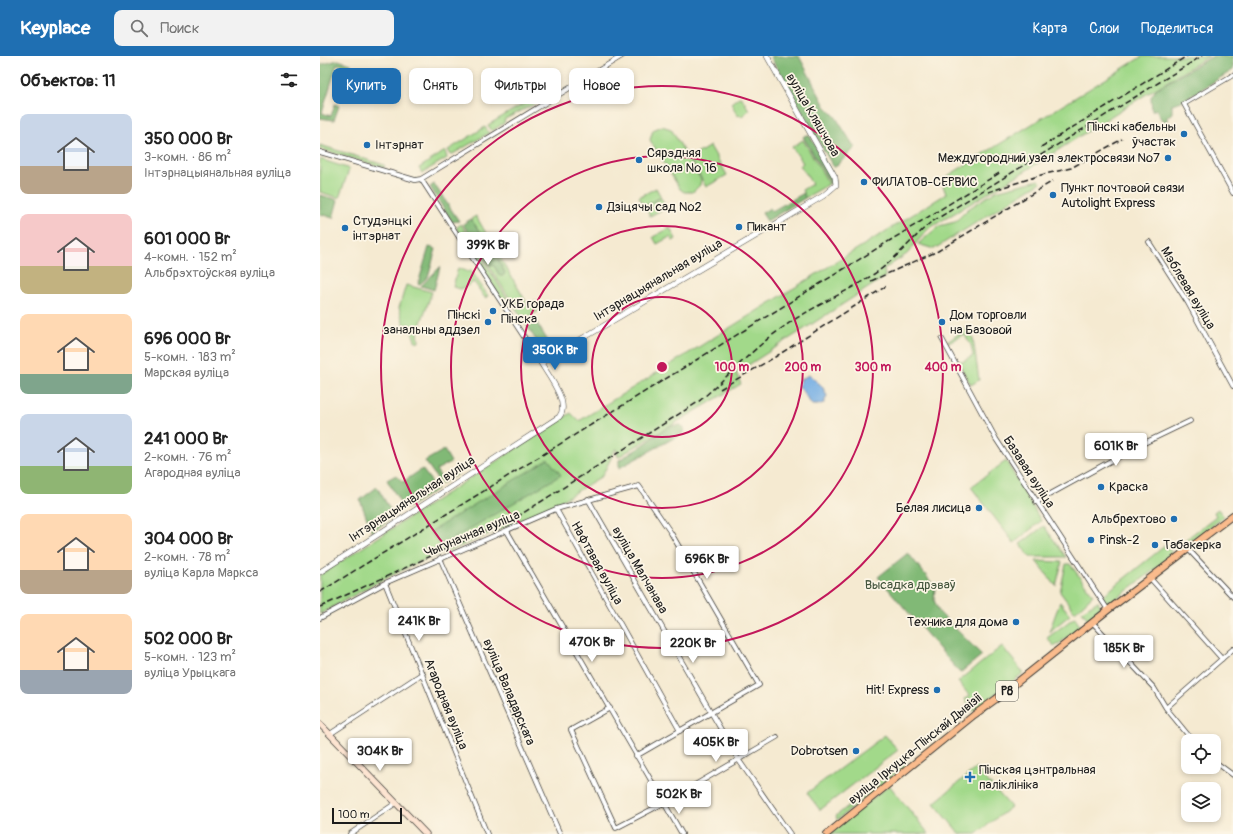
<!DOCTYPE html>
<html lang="ru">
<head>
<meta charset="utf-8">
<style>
  :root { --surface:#fff; --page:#f2f2f2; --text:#222; --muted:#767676; --accent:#1f6fb2 }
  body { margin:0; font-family:Pangolin,sans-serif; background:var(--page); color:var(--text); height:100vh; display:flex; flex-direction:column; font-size:15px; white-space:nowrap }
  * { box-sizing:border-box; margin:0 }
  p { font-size:13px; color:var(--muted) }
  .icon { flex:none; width:22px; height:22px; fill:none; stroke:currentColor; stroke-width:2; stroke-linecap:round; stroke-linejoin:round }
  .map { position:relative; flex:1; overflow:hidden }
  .drawer { display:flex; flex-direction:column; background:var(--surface); width:320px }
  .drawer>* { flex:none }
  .banner { position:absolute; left:12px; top:12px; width:380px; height:36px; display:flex; gap:8px }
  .controls { position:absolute; left:861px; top:678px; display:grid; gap:8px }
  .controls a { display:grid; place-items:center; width:40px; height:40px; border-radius:8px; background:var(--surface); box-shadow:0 2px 6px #0003; font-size:20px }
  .scale { position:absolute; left:12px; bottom:10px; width:70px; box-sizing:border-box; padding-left:4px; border:2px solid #1c1c1c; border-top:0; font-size:11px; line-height:14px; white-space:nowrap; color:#1c1c1c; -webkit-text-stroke:3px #fcf5e5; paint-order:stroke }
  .price { position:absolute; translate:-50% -34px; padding:0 9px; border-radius:4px; background:#fff; color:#222; font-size:13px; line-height:26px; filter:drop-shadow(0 1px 2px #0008) }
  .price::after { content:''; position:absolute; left:50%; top:24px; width:12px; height:9px; margin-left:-6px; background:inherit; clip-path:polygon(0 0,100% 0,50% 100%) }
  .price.selected { background:var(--accent); color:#fff }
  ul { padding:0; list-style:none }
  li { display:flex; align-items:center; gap:12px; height:100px; padding:0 20px }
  li span { display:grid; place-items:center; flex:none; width:112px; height:80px; border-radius:8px; color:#555 }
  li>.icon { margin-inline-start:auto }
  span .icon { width:48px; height:48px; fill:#fffc; stroke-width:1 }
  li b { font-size:17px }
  h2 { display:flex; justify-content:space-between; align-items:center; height:48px; padding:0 20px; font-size:17px }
  .pill { padding:0 14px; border-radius:8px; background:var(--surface); box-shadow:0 2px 6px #0003; font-size:14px; line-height:36px }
  .pill.selected { background:var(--accent); color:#fff }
  header { display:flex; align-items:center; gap:24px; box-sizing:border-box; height:56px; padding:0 20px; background:var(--accent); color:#fff }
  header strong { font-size:19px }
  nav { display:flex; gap:22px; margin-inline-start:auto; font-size:14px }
  .search { width:280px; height:36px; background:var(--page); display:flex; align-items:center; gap:10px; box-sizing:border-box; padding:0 14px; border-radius:8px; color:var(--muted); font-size:15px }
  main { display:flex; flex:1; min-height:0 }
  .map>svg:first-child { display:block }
</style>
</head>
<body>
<header>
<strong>Keyplace</strong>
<div class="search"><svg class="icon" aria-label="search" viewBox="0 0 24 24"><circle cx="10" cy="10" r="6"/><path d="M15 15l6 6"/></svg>Поиск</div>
<nav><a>Карта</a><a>Слои</a><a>Поделиться</a></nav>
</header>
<main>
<section class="drawer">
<h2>Объектов: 11<svg class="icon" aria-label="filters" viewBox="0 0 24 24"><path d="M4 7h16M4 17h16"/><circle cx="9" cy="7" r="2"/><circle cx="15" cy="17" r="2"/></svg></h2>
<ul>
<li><span style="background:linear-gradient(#c9d6e8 65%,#b9a48a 0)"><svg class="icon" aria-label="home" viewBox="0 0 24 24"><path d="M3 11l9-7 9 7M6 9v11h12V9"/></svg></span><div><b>350 000 Br</b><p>3-комн. · 86 m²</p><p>Інтэрнацыянальная вуліца</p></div></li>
<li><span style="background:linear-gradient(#f6c9c9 65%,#c2b280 0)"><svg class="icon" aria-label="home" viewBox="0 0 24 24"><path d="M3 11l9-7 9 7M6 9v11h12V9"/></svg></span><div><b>601 000 Br</b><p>4-комн. · 152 m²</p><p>Альбрэхтоўская вуліца</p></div></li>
<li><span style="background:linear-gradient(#ffd9b3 75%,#7fa58c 0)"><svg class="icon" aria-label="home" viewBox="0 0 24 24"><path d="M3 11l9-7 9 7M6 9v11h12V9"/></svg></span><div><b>696 000 Br</b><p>5-комн. · 183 m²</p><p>Марская вуліца</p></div></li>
<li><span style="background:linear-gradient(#c9d6e8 65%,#8fb573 0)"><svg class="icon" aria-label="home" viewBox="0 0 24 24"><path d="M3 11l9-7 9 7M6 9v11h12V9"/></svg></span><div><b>241 000 Br</b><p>2-комн. · 76 m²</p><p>Агародная вуліца</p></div></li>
<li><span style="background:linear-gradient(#ffd9b3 70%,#b9a48a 0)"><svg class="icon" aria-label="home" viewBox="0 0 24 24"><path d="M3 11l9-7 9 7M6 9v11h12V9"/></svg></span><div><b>304 000 Br</b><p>2-комн. · 78 m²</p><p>вуліца Карла Маркса</p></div></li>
<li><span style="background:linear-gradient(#ffd9b3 70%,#9aa5b1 0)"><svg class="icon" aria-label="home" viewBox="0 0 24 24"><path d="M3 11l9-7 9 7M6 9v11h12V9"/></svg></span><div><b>502 000 Br</b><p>5-комн. · 123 m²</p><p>вуліца Урыцкага</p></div></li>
</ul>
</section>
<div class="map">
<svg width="913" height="778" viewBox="0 0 913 778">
  <rect width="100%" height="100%" fill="#fcf5e5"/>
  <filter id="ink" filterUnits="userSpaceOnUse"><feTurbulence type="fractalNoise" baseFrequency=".025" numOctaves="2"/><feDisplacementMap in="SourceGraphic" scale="8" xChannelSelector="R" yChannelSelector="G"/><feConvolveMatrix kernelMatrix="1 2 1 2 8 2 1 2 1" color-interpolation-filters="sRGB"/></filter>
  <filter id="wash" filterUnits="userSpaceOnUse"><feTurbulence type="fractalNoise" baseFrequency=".012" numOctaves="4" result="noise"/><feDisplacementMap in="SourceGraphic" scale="16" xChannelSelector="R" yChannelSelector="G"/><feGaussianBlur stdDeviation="0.9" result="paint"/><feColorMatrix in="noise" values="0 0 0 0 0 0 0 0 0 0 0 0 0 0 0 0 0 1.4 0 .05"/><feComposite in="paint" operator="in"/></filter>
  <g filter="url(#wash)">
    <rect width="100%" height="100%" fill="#f5ead1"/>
    <!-- green -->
    <path fill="#a2d98a" stroke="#5f7a53" d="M 823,0 L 889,0 L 807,50 L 710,112 L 608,173 L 587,198 L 564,213 L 565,221 L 416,317 L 421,328 L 298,401 L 296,392 L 282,420 L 231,451 L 139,491 L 99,506 L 58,526 L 0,558 L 0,519 L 251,357 L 259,365 L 626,138 L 621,124 Z
      M 220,38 L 223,44 L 185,63 L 184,67 L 172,75 L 168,69 Z
      M 419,41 L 422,42 L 429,54 L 422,60 L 417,59 L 411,47 Z
      M 342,70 L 351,73 L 381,124 L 380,129 L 373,136 L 364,136 L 360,133 L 330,84 L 333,74 Z
      M 165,71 L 169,77 L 131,99 L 128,94 Z
      M 483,84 L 509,128 L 485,142 L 482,134 L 492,128 L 480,109 L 483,107 L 472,91 Z
      M 0,89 L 64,109 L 65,111 L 64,112 L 0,93 Z
      M 390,90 L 407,119 L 386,131 L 370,102 Z
      M 125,95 L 127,102 L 102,117 L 99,112 Z
      M 0,103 L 27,112 L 29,114 L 19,142 L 0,136 Z
      M 719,124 L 721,126 L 614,193 L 598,188 L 619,170 L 635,166 L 648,153 L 676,135 Z
      M 336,132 L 341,141 L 324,150 L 319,141 Z
      M 341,142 L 347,151 L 330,160 L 325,151 Z
      M 156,160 L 208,249 L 216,245 L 222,253 L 203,264 L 168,208 L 174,210 L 180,220 L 185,217 L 178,203 L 168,195 L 165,184 L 151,163 Z
      M 141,168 L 187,242 L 182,243 L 136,172 Z
      M 350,172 L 356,183 L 353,185 L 350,181 L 337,188 L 333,181 Z
      M 138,212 L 149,216 L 151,214 L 168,240 L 165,242 L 154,226 L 141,233 L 133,231 Z
      M 86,229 L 112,236 L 98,275 L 99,286 L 96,287 L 89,268 L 84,269 L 79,252 Z
      M 647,272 L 653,282 L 659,324 L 651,329 L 638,306 L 639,304 L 642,306 L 653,300 L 651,289 L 644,278 L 629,287 L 627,286 Z
      M 686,405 L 721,465 L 694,487 L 651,431 Z
      M 898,453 L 904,461 L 862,492 L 856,493 L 855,487 L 857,486 L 860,488 L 896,460 L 894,456 Z
      M 724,470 L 746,501 L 710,501 L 700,488 Z
      M 845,488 L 852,497 L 851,501 L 792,546 L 786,547 L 781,541 L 841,493 Z
      M 716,505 L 742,506 L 736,530 Z
      M 746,508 L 750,508 L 773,539 L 755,556 L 740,536 Z
      M 778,545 L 780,549 L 780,556 L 769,565 L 762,555 Z
      M 740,546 L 750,559 L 729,576 Z
      M 755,561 L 760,571 L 736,590 L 734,590 L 727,582 Z
      M 682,590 L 702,615 L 702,618 L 653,655 L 645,643 L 650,640 L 638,626 Z
      M 565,679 L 578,694 L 500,754 L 487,737 Z
      M 585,704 L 585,710 L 517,764 L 516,760 Z
      M 656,712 L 691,751 L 656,778 L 640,778 L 614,747 Z
      M 569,729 L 609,778 L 509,778 Z"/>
    <!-- forest -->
    <path fill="#81b976" stroke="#4e6a49" d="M 450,0 L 479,0 L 505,50 L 515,60 L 535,92 L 514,112 Z
      M 893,0 L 913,0 L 913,14 L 862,45 L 852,48 L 852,57 L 847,61 L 847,66 L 841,63 L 836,53 L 832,55 L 831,41 L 836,33 Z
      M 18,4 L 31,8 L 26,25 L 22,24 L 26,10 L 17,8 L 2,57 L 11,60 L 15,48 L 19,50 L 14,64 L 0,62 L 0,9 Z
      M 486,79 L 490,80 L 514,122 L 512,130 L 483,81 Z
      M 114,128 L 139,165 L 132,166 L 110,131 Z
      M 484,137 L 485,142 L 447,165 L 442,157 L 450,152 L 452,155 Z
      M 0,139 L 18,144 L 13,162 L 0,158 Z
      M 151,163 L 165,184 L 168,195 L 178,203 L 185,217 L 183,220 L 180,220 L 174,210 L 168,208 L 143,168 Z
      M 109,191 L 116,193 L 108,221 L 100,228 L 98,228 Z
      M 120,211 L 114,234 L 101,230 Z
      M 213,261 L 233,293 L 225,298 L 205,267 Z
      M 361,369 L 364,373 L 363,377 L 299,412 L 299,404 L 319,392 L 349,370 Z
      M 124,394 L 131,406 L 116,414 L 122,423 L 137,414 L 138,418 L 121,428 L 105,405 Z
      M 228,403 L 241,419 L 121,490 L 110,476 Z
      M 102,413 L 117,433 L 87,452 L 83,451 L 67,424 L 76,419 L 83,426 Z
      M 57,431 L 74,460 L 52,476 L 40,444 Z
      M 588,497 L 615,531 L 614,544 L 619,556 L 662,599 L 640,617 L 558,521 Z"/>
    <!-- water -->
    <path fill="#73ade4" stroke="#486480" d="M 489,319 L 502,330 L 507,340 L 504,347 L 498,349 L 492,349 L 479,330 L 481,323 Z"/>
  </g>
  <g filter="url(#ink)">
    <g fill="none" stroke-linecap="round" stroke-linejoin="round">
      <!-- minor casing -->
      <g stroke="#3d3b37" stroke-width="5.5">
        <path id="minor" d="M 913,19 L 864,48 L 913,137
          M 0,96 L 95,124 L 101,123 L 302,0
          M 101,123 L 221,307
          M 829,186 L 868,247 L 913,330
          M 622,283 L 676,383 L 788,554
          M 268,443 L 418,703 L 470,778
          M 716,446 L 816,391 L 870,365
          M 236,453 L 360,675
          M 187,475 L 362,778
          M 868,493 L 913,541
          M 120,502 L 240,778
          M 830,522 L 902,603
          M 65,527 L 167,778
          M 0,562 L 65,527 L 236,453 L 319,430 L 351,477 L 439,629 L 316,700
          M 773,567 L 834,632 L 846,652 L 873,685
          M 290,652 L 251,674 L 296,772 L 344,747 L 457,681
          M 846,652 L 913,593
          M 10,678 L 103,617
          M 894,705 L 913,719
          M 30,778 L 76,747"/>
      </g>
      <!-- tertiary casing -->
      <g stroke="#3d3b37" stroke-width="6">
        <path id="tertiary" d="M 0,516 L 239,361 C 251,348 228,319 221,307 L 503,140 L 516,129 L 515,121 L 447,0"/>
      </g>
      <!-- secondary casing -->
      <g stroke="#3d3b37" stroke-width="7">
        <path id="secondary" d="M 0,668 L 106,778"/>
      </g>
      <!-- primary casing -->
      <g stroke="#3d3b37" stroke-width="8">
        <path id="primary" d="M 507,778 L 654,659 L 676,643 L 788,554 L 913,459"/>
      </g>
      <!-- minor -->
      <use href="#minor" stroke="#fff" stroke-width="4"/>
      <!-- tertiary -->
      <use href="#tertiary" stroke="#fff" stroke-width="5"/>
      <!-- secondary -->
      <use href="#secondary" stroke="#fde4d1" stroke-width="5.5"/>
      <!-- primary -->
      <use href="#primary" stroke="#fabb8c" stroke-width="6"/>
      <!-- rail -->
      <path stroke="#1c1c1c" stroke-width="1.5" stroke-dasharray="6 3" stroke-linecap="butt" d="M 721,91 L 867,0
        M 668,136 L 721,119 L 751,112 L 802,83
        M 551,225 L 618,195 L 733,125
        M 400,333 L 455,301 L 568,229
        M 0,536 L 681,116
        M 0,551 L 200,459 L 378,346 C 407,322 431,294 462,272 C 491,251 524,238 554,218 C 575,204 591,184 610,167 L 882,0"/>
    </g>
  </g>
  <!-- distance rings -->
  <g fill="none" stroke="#c2185b" stroke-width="2">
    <circle cx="342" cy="311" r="70"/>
    <circle cx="342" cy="311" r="141"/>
    <circle cx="342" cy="311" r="211"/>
    <circle cx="342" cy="311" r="281"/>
  </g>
  <!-- markers -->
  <g fill="#1f6fb2" stroke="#fcf5e5" stroke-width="1.5">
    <circle cx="864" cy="78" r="4"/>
    <circle cx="47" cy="89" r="4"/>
    <circle cx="848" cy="102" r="4"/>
    <circle cx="319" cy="104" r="4"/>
    <circle cx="544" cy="126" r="4"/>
    <circle cx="733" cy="139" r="4"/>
    <circle cx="279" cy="151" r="4"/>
    <circle cx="419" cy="171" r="4"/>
    <circle cx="25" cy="172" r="4"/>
    <circle cx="173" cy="255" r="4"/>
    <circle cx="168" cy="266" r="4"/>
    <circle cx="622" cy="266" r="4"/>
    <circle cx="781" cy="431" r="4"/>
    <circle cx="659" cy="452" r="4"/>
    <circle cx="854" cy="463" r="4"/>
    <circle cx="771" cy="484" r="4"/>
    <circle cx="835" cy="489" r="4"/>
    <circle cx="696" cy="566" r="4"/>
    <circle cx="617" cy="634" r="4"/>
    <circle cx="536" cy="695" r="4"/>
    <path d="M648 715h4v4h4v4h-4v4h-4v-4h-4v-4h4z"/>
  </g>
  <g text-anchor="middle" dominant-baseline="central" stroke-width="3.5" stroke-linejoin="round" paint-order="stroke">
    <!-- shield labels -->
    <rect fill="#fcf5e5" stroke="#5f5d58" stroke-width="1" x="676" y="625" width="22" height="20" rx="3"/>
    <g font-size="12" font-weight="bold" fill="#1c1c1c">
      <text x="687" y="635">Р8</text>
    </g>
    <!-- street labels -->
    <g font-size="13" fill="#1c1c1c" stroke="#fcf5e5">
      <text transform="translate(493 59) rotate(60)">вуліца Кляшчова</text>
      <text transform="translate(338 224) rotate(-31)">Інтэрнацыянальная вуліца</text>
      <text transform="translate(868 232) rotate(59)">Мэблевая вуліца</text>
      <text transform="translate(709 416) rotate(57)">Базавая вуліца</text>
      <text transform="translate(92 443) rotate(-33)">Інтэрнацыянальная вуліца</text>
      <text transform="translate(152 478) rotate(-23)">Чыгуначная вуліца</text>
      <text transform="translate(277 507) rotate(61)">Нафтавая вуліца</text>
      <text transform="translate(320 514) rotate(60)">вуліца Малчанава</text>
      <text transform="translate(189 636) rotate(67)">вуліца Валадарскага</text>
      <text transform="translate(126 648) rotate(68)">Агародная вуліца</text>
      <text transform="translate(595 693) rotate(-39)">вуліца Іркуцка-Пінскай Дывізіі</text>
    </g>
    <!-- poi labels -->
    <g font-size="13" fill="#1c1c1c" stroke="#fcf5e5" text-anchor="start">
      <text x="856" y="71" text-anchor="end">Пінскі кабельны<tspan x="856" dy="15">ўчастак</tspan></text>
      <text x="55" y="89">Інтэрнат</text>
      <text x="327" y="97">Сярэдняя<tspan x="327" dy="15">школа № 16</tspan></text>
      <text x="840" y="102" text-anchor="end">Междугородний узел электросвязи №7</text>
      <text x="552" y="126">ФИЛАТОВ-СЕРВИС</text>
      <text x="741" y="132">Пункт почтовой связи<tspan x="741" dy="15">Autolight Express</tspan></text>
      <text x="287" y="151">Дзіцячы сад №2</text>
      <text x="33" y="165">Студэнцкі<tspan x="33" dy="15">інтэрнат</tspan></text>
      <text x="427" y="171">Пикант</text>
      <text x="181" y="248">УКБ горада<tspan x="181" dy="15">Пінска</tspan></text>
      <text x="160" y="259" text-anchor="end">Пінскі<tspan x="160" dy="15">занальны аддзел</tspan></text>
      <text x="630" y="259">Дом торговли<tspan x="630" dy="15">на Базовой</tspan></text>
      <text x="789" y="431">Краска</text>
      <text x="651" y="452" text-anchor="end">Белая лисица</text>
      <text x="846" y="463" text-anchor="end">Альбрехтово</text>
      <text x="779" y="484">Pinsk-2</text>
      <text x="843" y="489">Табакерка</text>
      <text x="688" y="566" text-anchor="end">Техника для дома</text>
      <text x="609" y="634" text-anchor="end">Hit! Express</text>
      <text x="528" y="695" text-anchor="end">Dobrotsen</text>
      <text x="659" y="714">Пінская цэнтральная<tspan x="659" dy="15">паліклініка</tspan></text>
    </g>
    <!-- park labels -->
    <g font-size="13" fill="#44553d" stroke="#fcf5e5">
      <text x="590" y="529">Высадка дрэваў</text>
    </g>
  </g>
  <circle cx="342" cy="311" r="6" fill="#c2185b" stroke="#fcf5e5" stroke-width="2"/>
  <g font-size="12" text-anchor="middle" font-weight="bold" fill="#c2185b" stroke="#fcf5e5" stroke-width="3.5" stroke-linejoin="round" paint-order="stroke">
    <text x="412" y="315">100 m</text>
    <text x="483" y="315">200 m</text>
    <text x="553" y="315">300 m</text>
    <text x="623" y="315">400 m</text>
  </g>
</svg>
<div class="controls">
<a><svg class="icon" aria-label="locate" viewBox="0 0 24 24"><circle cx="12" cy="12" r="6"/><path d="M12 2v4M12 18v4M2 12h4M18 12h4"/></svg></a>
<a><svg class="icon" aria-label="layers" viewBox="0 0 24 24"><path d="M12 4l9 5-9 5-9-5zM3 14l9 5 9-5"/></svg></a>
</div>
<div class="scale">100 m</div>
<b class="price" style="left:168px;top:210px">399K Br</b>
<b class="price selected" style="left:235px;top:315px">350K Br</b>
<b class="price" style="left:796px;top:411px">601K Br</b>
<b class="price" style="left:387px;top:524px">696K Br</b>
<b class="price" style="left:99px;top:586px">241K Br</b>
<b class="price" style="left:272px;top:607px">470K Br</b>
<b class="price" style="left:373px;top:608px">220K Br</b>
<b class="price" style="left:804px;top:613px">185K Br</b>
<b class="price" style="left:396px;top:707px">405K Br</b>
<b class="price" style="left:60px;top:716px">304K Br</b>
<b class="price" style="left:359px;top:759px">502K Br</b>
<div class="banner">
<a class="pill selected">Купить</a>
<a class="pill">Снять</a>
<a class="pill">Фильтры</a>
<a class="pill">Новое</a>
</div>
</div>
</main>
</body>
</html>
